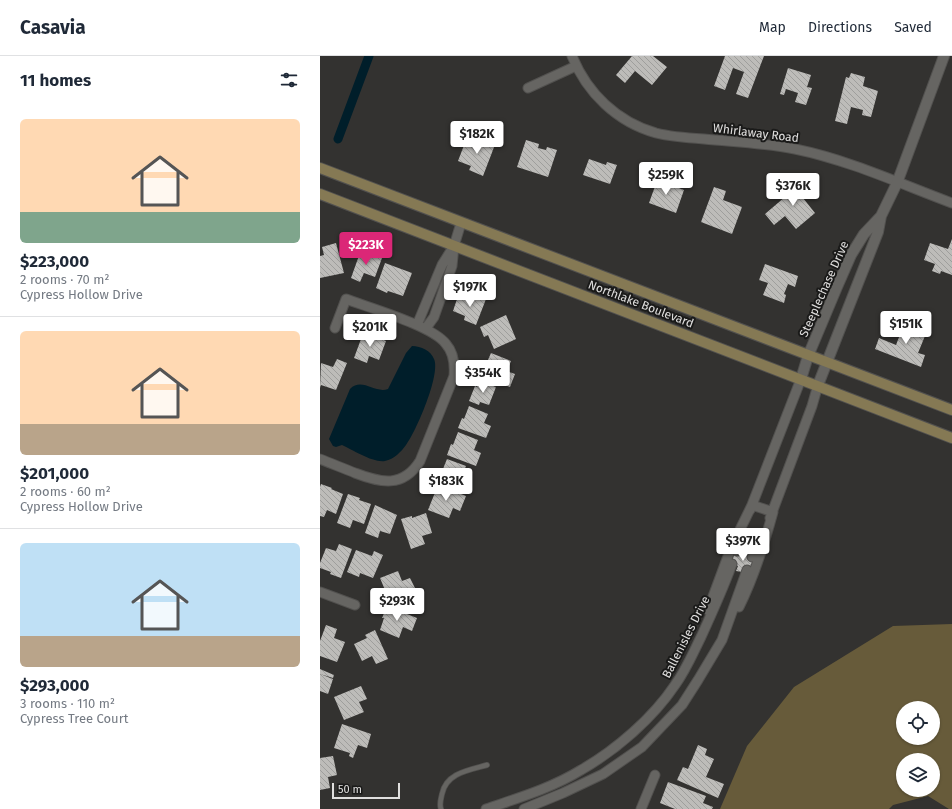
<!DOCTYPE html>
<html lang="en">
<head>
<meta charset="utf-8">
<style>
  :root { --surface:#fff; --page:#f2f2f3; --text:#1f2937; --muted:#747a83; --line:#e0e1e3; --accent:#db2777 }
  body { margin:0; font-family:"Fira Sans",sans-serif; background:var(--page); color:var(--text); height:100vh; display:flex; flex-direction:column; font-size:15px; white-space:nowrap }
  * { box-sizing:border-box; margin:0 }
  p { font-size:13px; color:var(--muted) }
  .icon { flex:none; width:22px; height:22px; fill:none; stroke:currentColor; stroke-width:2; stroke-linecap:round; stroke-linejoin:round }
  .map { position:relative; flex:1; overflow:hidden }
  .sheet { display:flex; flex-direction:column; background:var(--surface); width:320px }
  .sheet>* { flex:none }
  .buttons { position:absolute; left:576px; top:645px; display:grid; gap:8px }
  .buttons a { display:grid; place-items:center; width:44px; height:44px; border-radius:50%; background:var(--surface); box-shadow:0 1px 3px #0004; font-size:20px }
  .scale { position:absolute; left:12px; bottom:10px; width:68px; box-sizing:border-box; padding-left:4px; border:2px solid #e0dfde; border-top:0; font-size:11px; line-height:14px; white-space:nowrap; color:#e0dfde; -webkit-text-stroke:3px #1a1a19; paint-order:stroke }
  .price { position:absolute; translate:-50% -34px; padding:0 9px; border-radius:4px; background:#fff; color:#222; font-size:13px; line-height:26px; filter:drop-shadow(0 1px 2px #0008) }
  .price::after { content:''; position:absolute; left:50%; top:24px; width:12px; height:9px; margin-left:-6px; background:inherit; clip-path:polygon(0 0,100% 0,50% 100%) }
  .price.on { background:var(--accent); color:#fff }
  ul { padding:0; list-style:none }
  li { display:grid; align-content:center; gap:8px; height:212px; padding:0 20px }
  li+li { border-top:1px solid var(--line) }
  li span { display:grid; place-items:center; height:124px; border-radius:6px; color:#555 }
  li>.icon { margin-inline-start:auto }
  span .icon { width:72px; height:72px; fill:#fffc; stroke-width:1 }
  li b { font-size:17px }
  h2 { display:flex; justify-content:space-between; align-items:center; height:48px; padding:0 20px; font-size:17px }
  header { display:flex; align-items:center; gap:24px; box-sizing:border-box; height:56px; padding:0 20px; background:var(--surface); border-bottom:1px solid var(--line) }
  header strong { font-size:19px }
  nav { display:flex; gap:22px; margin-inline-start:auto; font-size:14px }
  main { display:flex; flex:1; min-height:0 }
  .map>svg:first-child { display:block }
</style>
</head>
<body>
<header>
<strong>Casavia</strong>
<nav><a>Map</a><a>Directions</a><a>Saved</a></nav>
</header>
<main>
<section class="sheet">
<h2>11 homes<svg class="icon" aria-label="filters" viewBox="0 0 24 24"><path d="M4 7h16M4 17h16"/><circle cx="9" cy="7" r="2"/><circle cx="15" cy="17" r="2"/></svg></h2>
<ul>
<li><span style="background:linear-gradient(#ffd9b3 75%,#7fa58c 0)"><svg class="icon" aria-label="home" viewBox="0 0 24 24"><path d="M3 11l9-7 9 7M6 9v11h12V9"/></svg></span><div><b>$223,000</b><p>2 rooms · 70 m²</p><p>Cypress Hollow Drive</p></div></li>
<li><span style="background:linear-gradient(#ffd9b3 75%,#b9a48a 0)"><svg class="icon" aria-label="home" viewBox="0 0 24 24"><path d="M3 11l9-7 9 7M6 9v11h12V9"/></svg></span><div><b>$201,000</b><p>2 rooms · 60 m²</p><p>Cypress Hollow Drive</p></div></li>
<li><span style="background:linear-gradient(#bfe0f5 75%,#b9a48a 0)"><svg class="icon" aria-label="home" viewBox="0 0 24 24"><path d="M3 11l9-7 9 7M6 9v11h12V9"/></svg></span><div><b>$293,000</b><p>3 rooms · 110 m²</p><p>Cypress Tree Court</p></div></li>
</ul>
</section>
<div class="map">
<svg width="632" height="753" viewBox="0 0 632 753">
  <defs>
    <pattern id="building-back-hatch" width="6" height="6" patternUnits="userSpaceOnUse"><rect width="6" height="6" fill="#bdbcb9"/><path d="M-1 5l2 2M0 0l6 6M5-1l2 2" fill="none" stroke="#9e9e9c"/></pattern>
  </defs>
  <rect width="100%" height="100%" fill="#333230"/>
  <!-- green -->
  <path fill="#675b3a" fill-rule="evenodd" d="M 632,568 L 632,753 L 629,753 L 608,740 L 573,749 L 569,753 L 400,753 L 427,690 L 474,631 L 573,570 ZM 583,652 L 613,652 L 613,682 L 583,682 ZM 583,704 L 613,704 L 613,734 L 583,734 Z"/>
  <!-- water -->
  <path fill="#001e2a" d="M 92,290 C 101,290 111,295 114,303 C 121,318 96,376 86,389 C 81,396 74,403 65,405 C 53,407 33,394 22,389 L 16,391 L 13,390 L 9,383 L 30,333 C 42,321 55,338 68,333 L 86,297 Z"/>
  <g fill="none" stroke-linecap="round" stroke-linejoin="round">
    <!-- canal -->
    <path stroke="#001e2a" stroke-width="9" d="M 18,83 L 49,0"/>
  </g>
  <!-- building -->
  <path fill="url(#building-back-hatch)" d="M 312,0 L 333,0 L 347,11 L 332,29 L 315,15 L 305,27 L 296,19 Z
    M 405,0 L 444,0 L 428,42 L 416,38 L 424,16 L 413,12 L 405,34 L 394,30 Z
    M 468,12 L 491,19 L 487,31 L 492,32 L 486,49 L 475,46 L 478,37 L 466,33 L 464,39 L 460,38 Z
    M 531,17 L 545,21 L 543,30 L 558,35 L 551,61 L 542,59 L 543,54 L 531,51 L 527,68 L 515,65 L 526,21 L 529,22 Z
    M 163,82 L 176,86 L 163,120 L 149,114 L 151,110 L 138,105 L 146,84 L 160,90 Z
    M 206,84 L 219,88 L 218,92 L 226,94 L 227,91 L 237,94 L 228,121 L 197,111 Z
    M 269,103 L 286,109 L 287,106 L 297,109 L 290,128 L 263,119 Z
    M 338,122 L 351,127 L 351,129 L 364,134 L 356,157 L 329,147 Z
    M 486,123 L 495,133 L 483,142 L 495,157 L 476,173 L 465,160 L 454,169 L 445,158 Z
    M 394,131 L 406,135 L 403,144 L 422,151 L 412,178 L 381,166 Z
    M 632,183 L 632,219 L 621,215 L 620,218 L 612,215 L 615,208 L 604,204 L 610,187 L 628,193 Z
    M 16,187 L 24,217 L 0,222 L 0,200 L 4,199 L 2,191 Z
    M 41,194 L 62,202 L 55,221 L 44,217 L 40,226 L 31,222 Z
    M 65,207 L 92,217 L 83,240 L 68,235 L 67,237 L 56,232 Z
    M 445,208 L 478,220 L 475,231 L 468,228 L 464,238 L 466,239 L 464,247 L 443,239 L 448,227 L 439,224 Z
    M 139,237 L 154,243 L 156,239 L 166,243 L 156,269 L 144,264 L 145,260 L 133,255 Z
    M 186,259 L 196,283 L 174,293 L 168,279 L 164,281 L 160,271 Z
    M 582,266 L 607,275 L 598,297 L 605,299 L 601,311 L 555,293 L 559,282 L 576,289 L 581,276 L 579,275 Z
    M 44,275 L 66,285 L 59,304 L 49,300 L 47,307 L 34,302 Z
    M 171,297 L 191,305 L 187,315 L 195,318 L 190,331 L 161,320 Z
    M 17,303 L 27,307 L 16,334 L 1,329 L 0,332 L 1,307 L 13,311 Z
    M 159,325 L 176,331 L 169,349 L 160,346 L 159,349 L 149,345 L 155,330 L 157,331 Z
    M 149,350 L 168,358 L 164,367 L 171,370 L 166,382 L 138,372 L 142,362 L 144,363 Z
    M 138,376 L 158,384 L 154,394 L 161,397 L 156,410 L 127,399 L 131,388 L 133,389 Z
    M 127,403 L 146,410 L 142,420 L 150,423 L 145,436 L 118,425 Z
    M 1,428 L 12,432 L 11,433 L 23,438 L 16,458 L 7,454 L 4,461 L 0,460 L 0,431 Z
    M 118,429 L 146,440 L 140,455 L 133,452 L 129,462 L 108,454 Z
    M 28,438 L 40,442 L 39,444 L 51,448 L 44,468 L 33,464 L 30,472 L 17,467 Z
    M 55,449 L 77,459 L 70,478 L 60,475 L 58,482 L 45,477 Z
    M 106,457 L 112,477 L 102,480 L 105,488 L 91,493 L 81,463 L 92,460 L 92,462 Z
    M 19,488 L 32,493 L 21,522 L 10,518 L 11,516 L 0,512 L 0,507 L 6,492 L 16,495 Z
    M 413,493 L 438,503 L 433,516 L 422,516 L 416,515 L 418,510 L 408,507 Z
    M 36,494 L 52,500 L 54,495 L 63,499 L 53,522 L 40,517 L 39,521 L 27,516 Z
    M 78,515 L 82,525 L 90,522 L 96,534 L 67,546 L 63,535 L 65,534 L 60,522 Z
    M 67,550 L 97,562 L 92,575 L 83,571 L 79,582 L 60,574 L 64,562 L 62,562 Z
    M 6,569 L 17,573 L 14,582 L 25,586 L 17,606 L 0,600 L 0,585 Z
    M 55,574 L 68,603 L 56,608 L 52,600 L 42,605 L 34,588 L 47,582 L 45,579 Z
    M 0,613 L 14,619 L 13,622 L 0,618 Z
    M 0,618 L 13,623 L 8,638 L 0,635 Z
    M 41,630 L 47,643 L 39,646 L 44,656 L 24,664 L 14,641 Z
    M 22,668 L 51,678 L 47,692 L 38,689 L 33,702 L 29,700 L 30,697 L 14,692 Z
    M 378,689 L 387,693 L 385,699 L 394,703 L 386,721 L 404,728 L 398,742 L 357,724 L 363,711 L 368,713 Z
    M 13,700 L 17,719 L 8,721 L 10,732 L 0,734 L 0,702 Z
    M 348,726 L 386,740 L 383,747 L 393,751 L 392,753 L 355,753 L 340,747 Z"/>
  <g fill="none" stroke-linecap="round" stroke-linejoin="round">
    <!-- service casing -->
    <g stroke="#52514f" stroke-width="6">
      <path id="service" d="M 121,753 C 119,748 121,743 122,738 C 126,717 149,714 167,709"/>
    </g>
    <!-- minor casing -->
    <g stroke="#52514f" stroke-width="11">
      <path id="minor" d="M 252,0 C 267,37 297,66 336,77 C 352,81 368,82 384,83 C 414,86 445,87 475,93 C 529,104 581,128 632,147
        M 208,32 L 256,10
        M 97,269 L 122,209 L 132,193
        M 106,272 L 114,261 L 132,210 L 134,190 L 141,167
        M 0,403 C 12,408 23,412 35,417 C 61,427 83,432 100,405 L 134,320 C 135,308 134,297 126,288 C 113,270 50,252 26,243 L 15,272
        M 430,454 L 481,323
        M 450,462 L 492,350 L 498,329
        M 417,495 L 422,480
        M 432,501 L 441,480
        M 0,536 L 35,549
        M 388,554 L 411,492 L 432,449 L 453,456 C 444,489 434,521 419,551
        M 166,753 C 198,742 232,732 261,714 C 296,694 333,662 355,629 C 366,614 373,597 381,581 C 392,557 403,533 412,508
        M 204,753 L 243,737 L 283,718 L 322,691 L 362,649 L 378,624 L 402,584 L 427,514
        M 321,753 L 335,719"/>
    </g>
    <!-- tertiary casing -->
    <g stroke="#52514f" stroke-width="12">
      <path id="tertiary" d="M 481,323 L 488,300 L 517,231 L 531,199 L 544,178 L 561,160 L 577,127 L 624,0
        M 498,329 L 558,176 L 561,160"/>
    </g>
    <!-- secondary casing -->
    <g stroke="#52514f" stroke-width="12">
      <path id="secondary" d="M 0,112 L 632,354
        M 0,138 L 632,382"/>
    </g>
    <!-- service -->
    <use href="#service" stroke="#666562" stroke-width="4.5"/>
    <!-- minor -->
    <use href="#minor" stroke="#666562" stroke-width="9"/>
    <!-- tertiary -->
    <use href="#tertiary" stroke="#666562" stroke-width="10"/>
    <!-- secondary -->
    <use href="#secondary" stroke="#857954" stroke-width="10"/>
  </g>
  <g text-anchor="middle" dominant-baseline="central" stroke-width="4" stroke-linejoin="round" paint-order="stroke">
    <!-- street labels -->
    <g font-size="12" fill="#e0dfde" stroke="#1a1a19">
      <text transform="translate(436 77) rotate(7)">Whirlaway Road</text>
      <text transform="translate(504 233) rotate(-66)">Steeplechase Drive</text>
      <text transform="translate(321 248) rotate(21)">Northlake Boulevard</text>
      <text transform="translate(366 581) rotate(-63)">Ballenisles Drive</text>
    </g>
  </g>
</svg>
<div class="buttons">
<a><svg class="icon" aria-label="locate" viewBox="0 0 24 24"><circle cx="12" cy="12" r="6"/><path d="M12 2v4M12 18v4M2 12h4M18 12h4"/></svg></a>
<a><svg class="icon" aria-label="layers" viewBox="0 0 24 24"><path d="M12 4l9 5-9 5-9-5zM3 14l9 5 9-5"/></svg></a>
</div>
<div class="scale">50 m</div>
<b class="price" style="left:157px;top:99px">$182K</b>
<b class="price" style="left:346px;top:140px">$259K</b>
<b class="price" style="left:473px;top:151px">$376K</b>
<b class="price on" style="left:46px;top:210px">$223K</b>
<b class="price" style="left:150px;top:252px">$197K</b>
<b class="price" style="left:586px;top:289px">$151K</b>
<b class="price" style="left:50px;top:292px">$201K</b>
<b class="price" style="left:163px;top:338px">$354K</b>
<b class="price" style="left:126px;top:446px">$183K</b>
<b class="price" style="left:423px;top:506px">$397K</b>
<b class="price" style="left:77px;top:566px">$293K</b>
</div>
</main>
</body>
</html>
